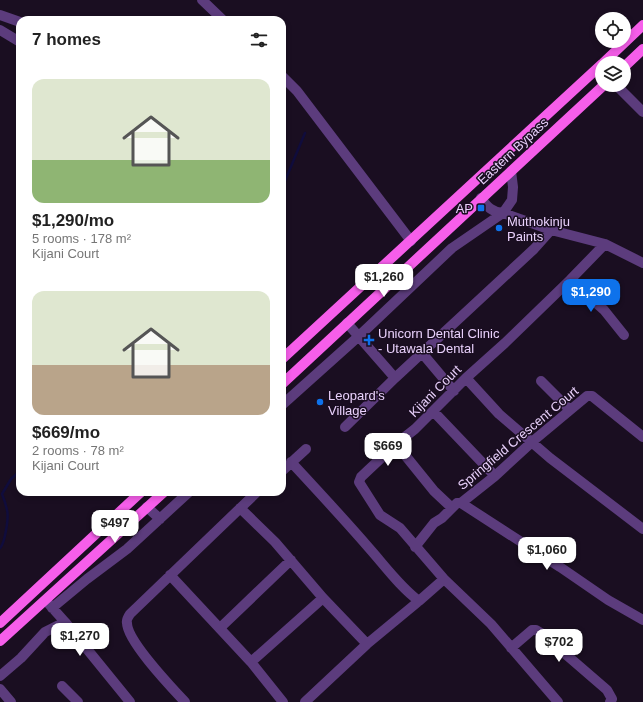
<!DOCTYPE html>
<html lang="en">
<head>
<meta charset="utf-8">
<style>
  :root { --surface:#fff; --page:#f2f2f2; --text:#222; --muted:#767676; --accent:#0e72eb }
  body { margin:0; font-family:Helvetica,sans-serif; background:var(--page); color:var(--text); height:100vh; display:flex; flex-direction:column; font-size:15px; white-space:nowrap }
  * { box-sizing:border-box; margin:0 }
  p { font-size:13px; color:var(--muted) }
  .icon { flex:none; width:22px; height:22px; fill:none; stroke:currentColor; stroke-width:2; stroke-linecap:round; stroke-linejoin:round }
  .map { position:relative; flex:1; overflow:hidden }
  .drawer { position:absolute; left:16px; top:16px; width:270px; height:480px; display:flex; flex-direction:column; background:var(--surface); border-radius:12px; box-shadow:0 2px 6px #0003 }
  .drawer>* { flex:none }
  .tools { position:absolute; left:595px; top:12px; display:grid; gap:8px }
  .tools a { display:grid; place-items:center; width:36px; height:36px; border-radius:50%; background:var(--surface); box-shadow:0 2px 6px #0003; font-size:20px }
  .price { position:absolute; translate:-50% -34px; padding:0 9px; border-radius:8px; background:#fff; color:#222; font-size:13px; line-height:26px; filter:drop-shadow(0 1px 2px #0008) }
  .price::after { content:''; position:absolute; left:50%; top:24px; width:12px; height:9px; margin-left:-6px; background:inherit; clip-path:polygon(0 0,100% 0,50% 100%) }
  .price.current { background:var(--accent); color:#fff }
  ul { padding:0; list-style:none }
  li { display:grid; align-content:center; gap:8px; height:212px; padding:0 16px }
  li span { display:grid; place-items:center; height:124px; border-radius:12px; color:#555 }
  li>.icon { margin-inline-start:auto }
  span .icon { width:72px; height:72px; fill:#fffc; stroke-width:1 }
  li b { font-size:17px }
  h2 { display:flex; justify-content:space-between; align-items:center; height:48px; padding:0 16px; font-size:17px }
  .map>svg:first-child { display:block }
</style>
</head>
<body>
<div class="map">
<svg width="643" height="702" viewBox="0 0 643 702">
  <rect width="100%" height="100%" fill="#1a0e21"/>
  <g fill="none" stroke-linecap="round" stroke-linejoin="round">
    <!-- stream -->
    <path stroke="#100c3c" stroke-width="2.5" d="M 282,188 L 305,133
      M 0,548 C 5,543 9,517 7,510 C 6,505 4,499 2,494 L 11,479 L 20,471"/>
    <!-- minor -->
    <path stroke="#5c3c7d" stroke-width="10" d="M 202,0 L 223,20
      M 0,15 L 20,22
      M 0,30 L 20,42
      M 282,76 L 297,91 L 411,241
      M 616,85 L 643,112
      M 511,171 L 513,187 L 512,200 L 503,213 L 551,230 L 605,244 L 643,263
      M 481,198 C 487,207 492,212 503,213
      M 570,280 L 604,310 L 624,335
      M 347,323 L 395,378
      M 422,353 L 454,391
      M 466,378 L 499,414 L 550,458 L 643,529
      M 541,381 L 570,410
      M 282,405 L 359,336 L 452,248 L 503,213
      M 433,411 L 495,476
      M 345,427 L 395,378 L 534,249 L 551,230
      M 396,444 L 434,491 L 452,508
      M 291,462 C 317,490 344,519 369,548 C 385,566 400,587 419,601
      M 282,471 L 306,449
      M 461,503 L 560,567 L 608,600 L 643,620
      M 147,507 L 160,519
      M 240,508 L 275,542 L 323,598 L 367,644
      M 415,547 L 434,523 L 442,518 L 457,503 L 461,503 L 495,476 L 533,441 L 587,396 L 592,396 L 643,437
      M 170,575 L 251,662 L 283,702
      M 48,603 L 65,622 L 130,702
      M 52,608 L 87,579 L 127,549 L 189,492
      M 220,628 L 291,560
      M 511,648 L 532,630 L 536,630 L 541,633 L 607,690 L 612,699 L 610,702
      M 251,662 L 323,598
      M 0,676 L 21,658 L 45,632 L 65,622
      M 62,686 L 78,702
      M 0,689 L 11,702
      M 185,702 C 172,688 127,641 127,623 C 126,620 128,617 130,614 L 257,492
      M 305,702 L 367,644 L 419,601 L 444,579
      M 558,702 L 491,624 L 444,579 L 400,528 L 380,515 L 359,482 L 361,477 L 396,444 L 415,429 L 466,378 L 505,343 L 570,280 L 605,244"/>
    <!-- major -->
    <path stroke="#f65eea" stroke-width="10" d="M 603,63 L 643,25
      M 624,67 L 643,49
      M 282,359 L 602,64
      M 282,384 L 604,85
      M 0,623 L 141,492
      M 0,641 L 164,492"/>
  </g>
  <!-- markers -->
  <g fill="#0e72eb" stroke="#1a0e21" stroke-width="1.5">
    <rect x="477" y="204" width="8" height="8" rx="2"/>
    <circle cx="499" cy="228" r="4"/>
    <path d="M367 334h4v4h4v4h-4v4h-4v-4h-4v-4h4z"/>
    <circle cx="320" cy="402" r="4"/>
  </g>
  <g text-anchor="middle" dominant-baseline="central" stroke-width="3" stroke-linejoin="round" paint-order="stroke">
    <!-- street labels -->
    <g font-size="13" fill="#e9d1fc" stroke="#1a0e21">
      <text transform="translate(513 151) rotate(-43)">Eastern Bypass</text>
      <text transform="translate(435 391) rotate(-45)">Kijani Court</text>
      <text transform="translate(518 438) rotate(-40)">Springfield Crescent Court</text>
    </g>
    <!-- poi labels -->
    <g font-size="13" fill="#e9d1fc" stroke="#1a0e21" text-anchor="start">
      <text x="473" y="208" text-anchor="end">AP</text>
      <text x="507" y="221">Muthokinju<tspan x="507" dy="15">Paints</tspan></text>
      <text x="378" y="333">Unicorn Dental Clinic<tspan x="378" dy="15">- Utawala Dental</tspan></text>
      <text x="328" y="395">Leopard's<tspan x="328" dy="15">Village</tspan></text>
    </g>
  </g>
</svg>
<div class="tools">
<a><svg class="icon" aria-label="locate" viewBox="0 0 24 24"><circle cx="12" cy="12" r="6"/><path d="M12 2v4M12 18v4M2 12h4M18 12h4"/></svg></a>
<a><svg class="icon" aria-label="layers" viewBox="0 0 24 24"><path d="M12 4l9 5-9 5-9-5zM3 14l9 5 9-5"/></svg></a>
</div>
<b class="price" style="left:384px;top:298px">$1,260</b>
<b class="price current" style="left:591px;top:313px">$1,290</b>
<b class="price" style="left:388px;top:467px">$669</b>
<b class="price" style="left:115px;top:544px">$497</b>
<b class="price" style="left:547px;top:571px">$1,060</b>
<b class="price" style="left:80px;top:657px">$1,270</b>
<b class="price" style="left:559px;top:663px">$702</b>
<section class="drawer">
<h2>7 homes<svg class="icon" aria-label="filters" viewBox="0 0 24 24"><path d="M4 7h16M4 17h16"/><circle cx="9" cy="7" r="2"/><circle cx="15" cy="17" r="2"/></svg></h2>
<ul>
<li><span style="background:linear-gradient(#dfe7d0 65%,#8fb573 0)"><svg class="icon" aria-label="home" viewBox="0 0 24 24"><path d="M3 11l9-7 9 7M6 9v11h12V9"/></svg></span><div><b>$1,290/mo</b><p>5 rooms · 178 m²</p><p>Kijani Court</p></div></li>
<li><span style="background:linear-gradient(#dfe7d0 60%,#b9a48a 0)"><svg class="icon" aria-label="home" viewBox="0 0 24 24"><path d="M3 11l9-7 9 7M6 9v11h12V9"/></svg></span><div><b>$669/mo</b><p>2 rooms · 78 m²</p><p>Kijani Court</p></div></li>
</ul>
</section>
</div>
</body>
</html>
